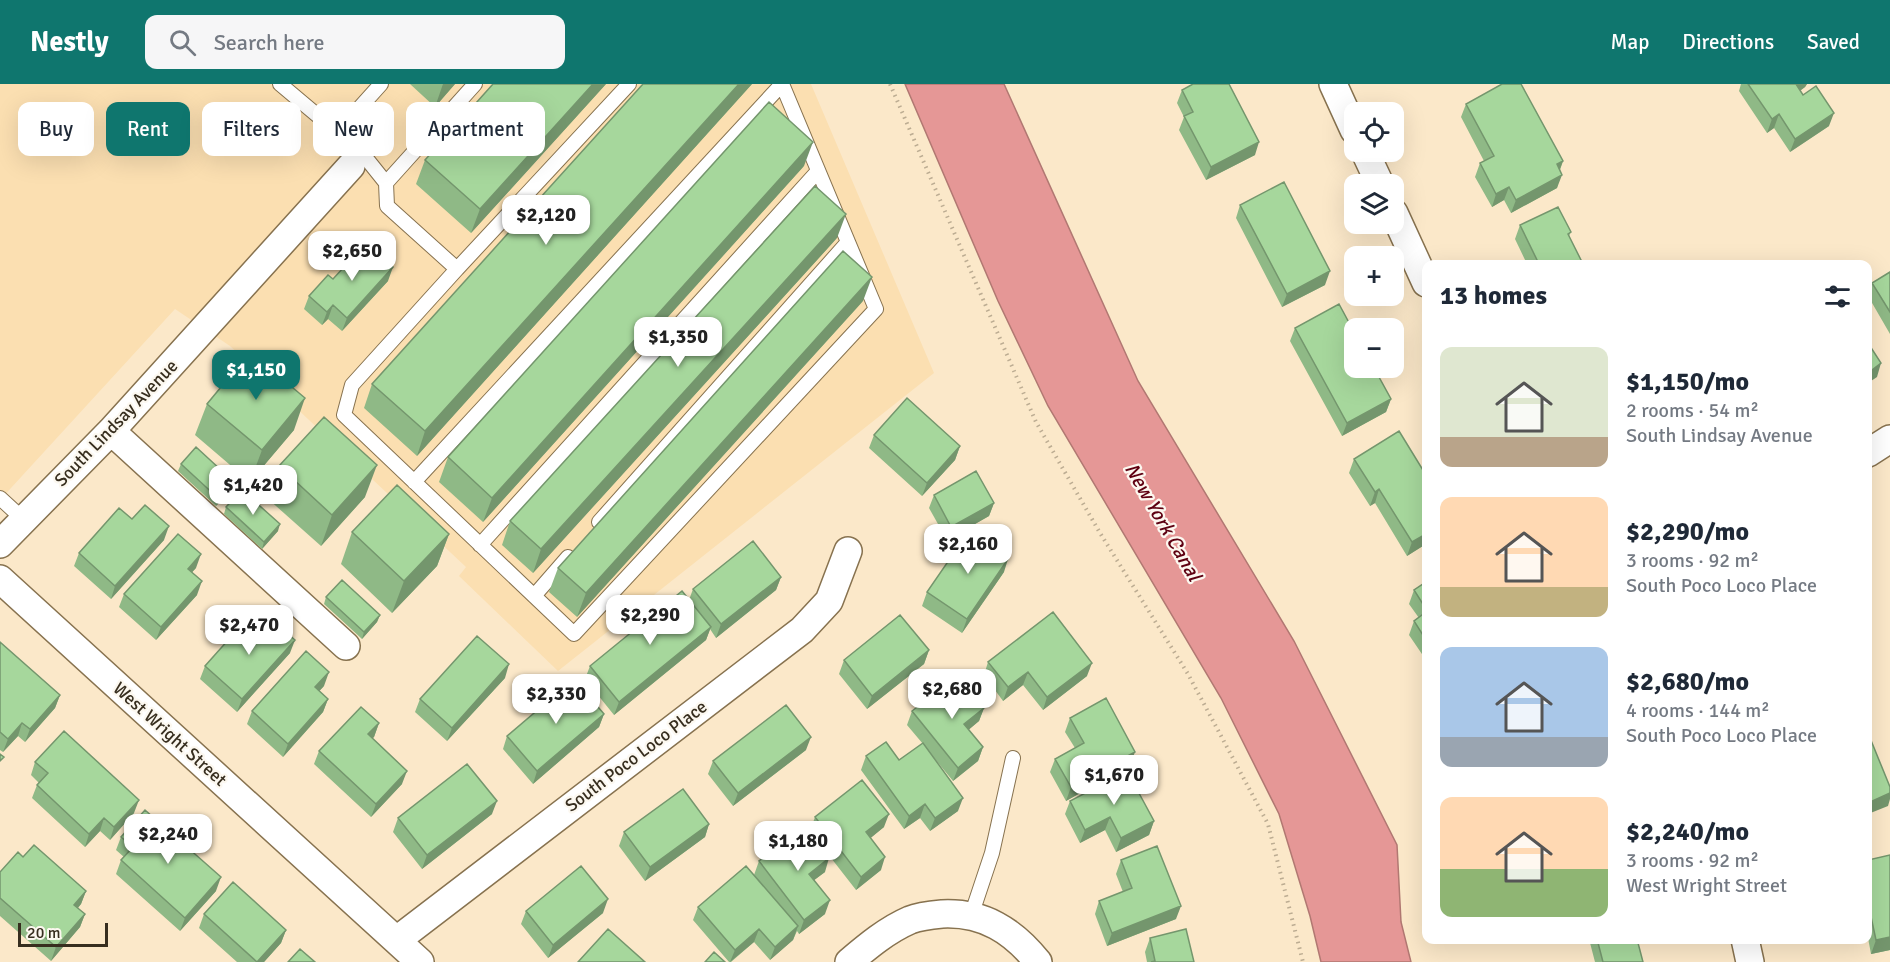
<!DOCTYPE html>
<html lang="en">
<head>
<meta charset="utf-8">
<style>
  :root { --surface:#fff; --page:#f6f6f7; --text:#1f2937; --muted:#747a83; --accent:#0f766e }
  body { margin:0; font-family:Signika,sans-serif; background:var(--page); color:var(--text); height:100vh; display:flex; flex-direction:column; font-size:22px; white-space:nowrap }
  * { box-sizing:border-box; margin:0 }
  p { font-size:20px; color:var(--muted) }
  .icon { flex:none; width:33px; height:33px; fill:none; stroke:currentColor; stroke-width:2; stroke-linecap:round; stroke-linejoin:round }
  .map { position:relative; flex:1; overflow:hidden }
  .details { position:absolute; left:1422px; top:176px; width:450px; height:684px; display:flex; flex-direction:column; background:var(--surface); border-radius:12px; box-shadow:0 6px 24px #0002 }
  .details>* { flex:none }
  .hud { position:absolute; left:18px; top:18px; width:570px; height:54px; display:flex; gap:12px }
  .controls { position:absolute; left:1344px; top:18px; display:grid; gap:12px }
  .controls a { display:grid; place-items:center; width:60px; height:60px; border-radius:12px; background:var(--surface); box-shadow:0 6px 24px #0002; font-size:30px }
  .scale { position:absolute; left:18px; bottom:15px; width:90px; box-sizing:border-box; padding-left:6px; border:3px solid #372e1f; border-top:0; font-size:16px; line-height:21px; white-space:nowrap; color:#372e1f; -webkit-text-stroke:4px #fcf8f0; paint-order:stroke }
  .price { position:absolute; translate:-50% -51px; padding:0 14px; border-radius:12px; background:#fff; color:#222; font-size:20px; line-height:39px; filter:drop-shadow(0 2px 3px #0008) }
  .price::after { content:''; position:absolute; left:50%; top:36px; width:18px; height:14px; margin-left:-9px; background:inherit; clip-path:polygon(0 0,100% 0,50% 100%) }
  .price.active { background:var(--accent); color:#fff }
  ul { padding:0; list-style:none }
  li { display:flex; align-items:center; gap:18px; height:150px; padding:0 18px }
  li span { display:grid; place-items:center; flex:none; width:168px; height:120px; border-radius:12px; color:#555 }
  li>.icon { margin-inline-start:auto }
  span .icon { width:72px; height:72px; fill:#fffc; stroke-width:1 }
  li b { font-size:26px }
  h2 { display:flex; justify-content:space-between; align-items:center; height:72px; padding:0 18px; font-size:26px }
  .chip { padding:0 21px; border-radius:12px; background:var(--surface); box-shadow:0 6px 24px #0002; font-size:21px; line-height:54px }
  .chip.active { background:var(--accent); color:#fff }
  header { display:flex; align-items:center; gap:36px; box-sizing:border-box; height:84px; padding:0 30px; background:var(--accent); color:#fff }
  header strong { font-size:28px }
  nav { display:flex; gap:33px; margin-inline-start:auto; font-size:21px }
  .search { width:420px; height:54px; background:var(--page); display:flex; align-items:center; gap:15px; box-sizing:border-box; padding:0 21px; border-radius:12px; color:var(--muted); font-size:22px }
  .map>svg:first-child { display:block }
</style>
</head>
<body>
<header>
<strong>Nestly</strong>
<div class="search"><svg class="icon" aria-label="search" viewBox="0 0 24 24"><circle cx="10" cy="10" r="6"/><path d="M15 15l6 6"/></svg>Search here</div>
<nav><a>Map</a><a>Directions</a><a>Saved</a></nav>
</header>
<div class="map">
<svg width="1890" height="878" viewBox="0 0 1890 878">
  <rect width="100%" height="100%" fill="#fbe8c9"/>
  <!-- built -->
  <path fill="#fbdfb1" d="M 0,0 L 811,0 L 934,289 L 558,587 L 459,492 L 466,483 L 230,262 L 175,225 L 0,416 Z"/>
  <!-- water -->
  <path fill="#e59796" stroke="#b17872" stroke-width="1.5" d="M 905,0 L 1004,0 L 1138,297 L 1294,557 L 1397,761 L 1401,838 L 1411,878 L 1321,878 L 1310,832 L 1279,730 L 1221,614 L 1048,322 L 998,217 Z"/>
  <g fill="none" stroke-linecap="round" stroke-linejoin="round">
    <!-- service casing -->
    <g stroke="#87724f" stroke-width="16">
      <path id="service" d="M 280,0 L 362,69 L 356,76
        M 337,49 L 381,0
        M 362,69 L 386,99 L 387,122 L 457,185 L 352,301 L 344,331 L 574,550 L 876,225 L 782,0
        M 386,99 L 475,0
        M 457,185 L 629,0
        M 414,398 L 782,0
        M 0,414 L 23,435
        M 599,438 L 848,158
        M 480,461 L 818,87
        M 534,512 L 568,473
        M 971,832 L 992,769 L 1013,674"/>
    </g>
    <!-- minor casing -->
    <g stroke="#87724f" stroke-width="30">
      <path id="minor" d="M 1333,0 L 1354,46
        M 1365,68 L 1380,100
        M 1394,129 L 1426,199
        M 111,347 L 346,562
        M 1868,369 L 1890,355
        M 0,460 L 111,347 L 351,82
        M 0,495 L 420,878
        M 1745,855 L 1750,878
        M 397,856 L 802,546 L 829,517 L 848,467
        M 849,878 C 868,862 887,846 910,836 C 920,832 931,831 942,830 C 984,828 1013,847 1038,878"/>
    </g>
    <!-- path -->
    <path stroke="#bcac92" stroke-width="4" stroke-dasharray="1.5 4.5" stroke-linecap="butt" d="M 890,0 L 1036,338 L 1100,449 L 1188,590 L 1268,740 L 1303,878"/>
    <!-- service -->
    <use href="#service" stroke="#fff" stroke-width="14"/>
    <!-- minor -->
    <use href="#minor" stroke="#fff" stroke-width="27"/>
  </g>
  <!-- wall -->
  <path fill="#8fb986" d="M 410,0 L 455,0 L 435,23 Z
    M 493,0 L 606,0 L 471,149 L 416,100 L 425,76 Z
    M 643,0 L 752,0 L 417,372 L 364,324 L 372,300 Z
    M 1741,0 L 1807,0 L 1805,3 L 1800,7 L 1829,42 L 1790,68 L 1774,44 L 1767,49 L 1739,7 Z
    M 1182,6 L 1255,71 L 1206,96 L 1179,46 L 1184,33 L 1177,19 Z
    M 1466,20 L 1563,77 L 1560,86 L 1557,104 L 1511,129 L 1504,116 L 1492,123 L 1475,93 L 1480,79 L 1484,77 L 1461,33 Z
    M 804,82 L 483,438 L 439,398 L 448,373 Z
    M 1240,121 L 1325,201 L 1282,223 L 1236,134 Z
    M 1520,141 L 1571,148 L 1569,152 L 1583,180 L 1527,180 L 1515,155 Z
    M 837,154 L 533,489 L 502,461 L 510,437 Z
    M 1890,188 L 1890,250 L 1868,212 L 1872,199 Z
    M 333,195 L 388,197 L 342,247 L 328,235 L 322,241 L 304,225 L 309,212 Z
    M 863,217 L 577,533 L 549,508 L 558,484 Z
    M 1295,244 L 1391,315 L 1386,328 L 1342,352 L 1290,257 Z
    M 207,320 L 294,346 L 250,398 L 195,351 Z
    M 874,351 L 960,362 L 955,376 L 922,412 L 869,364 Z
    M 1354,375 L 1426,391 L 1426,460 L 1407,472 L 1375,419 L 1370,422 L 1349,389 Z
    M 181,380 L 234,398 L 232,405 L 216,422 L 178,387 Z
    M 279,382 L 365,413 L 321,462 L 267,414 Z
    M 934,411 L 994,419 L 989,432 L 947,456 L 929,424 Z
    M 226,423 L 278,447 L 262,465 L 224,430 Z
    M 132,435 L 164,456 L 111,515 L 74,482 L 79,469 Z
    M 352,448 L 449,450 L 437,482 L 392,529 L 341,480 Z
    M 196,484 L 192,488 L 197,511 L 156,556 L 119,523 L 124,510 Z
    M 1004,488 L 962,549 L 922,522 L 927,508 Z
    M 781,493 L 776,506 L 716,554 L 710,545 L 706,556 L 614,631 L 585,595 L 590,582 L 689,516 L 693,505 Z
    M 1426,498 L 1426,576 L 1409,551 L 1414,537 L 1419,534 L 1409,520 L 1414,506 Z
    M 326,513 L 380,531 L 377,538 L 362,555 L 324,520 Z
    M 259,547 L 290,569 L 237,628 L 200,595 L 205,582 Z
    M 0,558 L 60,611 L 55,624 L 25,658 L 18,652 L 3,668 L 0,666 Z
    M 929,566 L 924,580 L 867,625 L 839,590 L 844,576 Z
    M 988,578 L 1087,592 L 1043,626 L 1023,601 L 1003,617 L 984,591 Z
    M 505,594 L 447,657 L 415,628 L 420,615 Z
    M 324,602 L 319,607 L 328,615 L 323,628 L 283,673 L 247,640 L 252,627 Z
    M 984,624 L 979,637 L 968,646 L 983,663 L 978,677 L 953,697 L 930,669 L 958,727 L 930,747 L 920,734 L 904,745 L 861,686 L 866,672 L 899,676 L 923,660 L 907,641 L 912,627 Z
    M 604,630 L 599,643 L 533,700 L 503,665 L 507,652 Z
    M 1070,634 L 1130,681 L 1066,717 L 1050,688 L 1055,675 L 1075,664 L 1065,648 Z
    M 379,639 L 374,653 L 372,654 L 402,700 L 371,733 L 314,680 L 319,667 Z
    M 806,666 L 733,722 L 708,690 L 713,677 Z
    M 35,678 L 134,729 L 110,756 L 100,747 L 85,763 L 32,714 L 37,701 L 39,699 L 31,691 Z
    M 1070,717 L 1154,737 L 1149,751 L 1116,768 L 1105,746 L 1080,759 L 1065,730 Z
    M 492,730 L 422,785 L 393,748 L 398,734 Z
    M 815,733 L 884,743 L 870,754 L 881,786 L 856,806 L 810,747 Z
    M 709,740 L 705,753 L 645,797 L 619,762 L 624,748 Z
    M 121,753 L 216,807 L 180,847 L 116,790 L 121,776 L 124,773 L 116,766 Z
    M 1890,771 L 1890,866 L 1871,870 L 1868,854 L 1868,776 Z
    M 23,773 L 86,807 L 81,820 L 78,824 L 85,830 L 80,843 L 51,877 L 0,832 L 0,788 Z
    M 1121,776 L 1176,835 L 1107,862 L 1095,830 L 1099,817 L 1123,808 L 1116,790 Z
    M 759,777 L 825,788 L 814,796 L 825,830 L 799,850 L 797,847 L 793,856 L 770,876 L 754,858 L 731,878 L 729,878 L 693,836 L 698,823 L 754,791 Z
    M 526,827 L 603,829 L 548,874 L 521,840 Z
    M 204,830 L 286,846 L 281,859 L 264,878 L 237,878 L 199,844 Z
    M 1150,854 L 1194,878 L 1147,878 L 1145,868 Z
    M 1589,855 L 1637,855 L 1643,878 L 1595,878 Z"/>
  <!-- shaded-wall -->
  <path fill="#74966d" d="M 443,0 L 455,0 L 435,23 Z
    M 593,0 L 606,0 L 471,149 L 480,125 Z
    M 739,0 L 752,0 L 417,372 L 425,347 Z
    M 1795,0 L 1807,0 L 1805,3 L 1791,13 Z
    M 1834,29 L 1829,42 L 1790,68 L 1795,55 Z
    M 1779,30 L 1774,44 L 1767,49 L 1772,35 Z
    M 813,58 L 804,82 L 483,438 L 492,414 Z
    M 1259,58 L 1255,71 L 1206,96 L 1211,83 Z
    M 1563,77 L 1558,90 L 1557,80 Z
    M 1562,91 L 1557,104 L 1511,129 L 1516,116 Z
    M 1509,103 L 1504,116 L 1492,123 L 1496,110 Z
    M 846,130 L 837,154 L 533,489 L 541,465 Z
    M 393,183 L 388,197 L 342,247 L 347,234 Z
    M 1330,187 L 1325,201 L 1282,223 L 1287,210 Z
    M 872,193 L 863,217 L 577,533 L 586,509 Z
    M 333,221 L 328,235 L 322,241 L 327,228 Z
    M 1881,279 L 1877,293 L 1868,299 L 1868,289 Z
    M 305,314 L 294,346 L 250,398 L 262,366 Z
    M 1391,315 L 1386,328 L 1342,352 L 1347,339 Z
    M 960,362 L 955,376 L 922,412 L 927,399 Z
    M 377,381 L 365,413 L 321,462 L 332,431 Z
    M 234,398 L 232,405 L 216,422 L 219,415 Z
    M 1379,405 L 1375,419 L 1370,422 L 1375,408 Z
    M 994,419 L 989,432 L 947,456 L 951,443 Z
    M 280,440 L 278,447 L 262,465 L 264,458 Z
    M 169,442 L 164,456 L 111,515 L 115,502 Z
    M 449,450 L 437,482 L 392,529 L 404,497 Z
    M 1426,450 L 1426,460 L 1407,472 L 1412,458 Z
    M 201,470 L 196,484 L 183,498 L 188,485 Z
    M 1008,475 L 1004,488 L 962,549 L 967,535 Z
    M 781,493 L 776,506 L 716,554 L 721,540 Z
    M 202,497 L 197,511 L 156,556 L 161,543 Z
    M 380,531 L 377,538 L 362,555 L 364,548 Z
    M 711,543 L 706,556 L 614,631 L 619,618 Z
    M 295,556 L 290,569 L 237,628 L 242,615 Z
    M 929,566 L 924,580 L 867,625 L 872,612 Z
    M 1092,579 L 1087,592 L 1043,626 L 1047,613 Z
    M 509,580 L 505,594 L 447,657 L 452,644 Z
    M 329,588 L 324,602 L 310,617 L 315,603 Z
    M 1028,588 L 1023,601 L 1003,617 L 1008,603 Z
    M 60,611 L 55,624 L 25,658 L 30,645 Z
    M 328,615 L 323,628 L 283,673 L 288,660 Z
    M 984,624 L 979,637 L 959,654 L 964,640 Z
    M 604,630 L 599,643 L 533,700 L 537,687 Z
    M 22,639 L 18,652 L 3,668 L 8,655 Z
    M 379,639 L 374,653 L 363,664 L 368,650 Z
    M 811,653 L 806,666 L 733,722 L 738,709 Z
    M 983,663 L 978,677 L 953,697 L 958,684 Z
    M 1135,668 L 1130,681 L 1066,717 L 1071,703 Z
    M 407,687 L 402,700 L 371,733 L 376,720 Z
    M 1890,709 L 1890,715 L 1888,722 L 1868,730 L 1868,719 Z
    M 963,714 L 958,727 L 930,747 L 935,734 Z
    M 139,716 L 134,729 L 110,756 L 114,743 Z
    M 497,717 L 492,730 L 422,785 L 427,771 Z
    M 925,720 L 920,734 L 904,745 L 909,732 Z
    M 889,730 L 884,743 L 861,762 L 866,748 Z
    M 1110,733 L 1105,746 L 1080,759 L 1085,746 Z
    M 104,734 L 100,747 L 85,763 L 89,750 Z
    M 1154,737 L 1149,751 L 1116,768 L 1121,754 Z
    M 709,740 L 705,753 L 645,797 L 650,783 Z
    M 885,773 L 881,786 L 856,806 L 861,793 Z
    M 829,774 L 825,788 L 805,803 L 809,790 Z
    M 221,793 L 216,807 L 180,847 L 185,834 Z
    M 86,807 L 81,820 L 69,834 L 74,821 Z
    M 608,815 L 603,829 L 548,874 L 553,861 Z
    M 830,816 L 825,830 L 799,850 L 804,836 Z
    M 1181,822 L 1176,835 L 1107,862 L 1112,849 Z
    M 85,830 L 80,843 L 51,877 L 56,863 Z
    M 798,842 L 793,856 L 770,876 L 775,863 Z
    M 759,845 L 754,858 L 730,878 L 735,866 Z
    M 286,846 L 281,859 L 264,878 L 257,878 Z
    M 1890,853 L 1890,866 L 1871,870 L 1876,856 Z"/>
  <!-- building -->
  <path fill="#a6d79c" stroke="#74966d" stroke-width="1.5" d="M 493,0 L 593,0 L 480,125 L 425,76 Z
    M 643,0 L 739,0 L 425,347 L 372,300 Z
    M 1193,0 L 1229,0 L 1259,58 L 1211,83 L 1184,32 L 1193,28 L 1182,6 Z
    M 1502,0 L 1521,0 L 1563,77 L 1557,80 L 1562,91 L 1516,116 L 1509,103 L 1496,110 L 1480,79 L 1494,72 L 1466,20 Z
    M 1748,0 L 1796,0 L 1803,11 L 1816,2 L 1834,29 L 1795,55 L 1779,30 L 1772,35 Z
    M 769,18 L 813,58 L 492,414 L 448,373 Z
    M 1284,98 L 1330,187 L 1287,210 L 1240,121 Z
    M 815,102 L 846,130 L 541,465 L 510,437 Z
    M 1558,123 L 1571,148 L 1568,150 L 1583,180 L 1539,180 L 1520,141 Z
    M 366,159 L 393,183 L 347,234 L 333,221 L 327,228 L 309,212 L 328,191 L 333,195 Z
    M 843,167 L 872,193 L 586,509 L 558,484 Z
    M 1890,188 L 1890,228 L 1872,199 Z
    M 1339,220 L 1354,248 L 1354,284 L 1374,284 L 1391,315 L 1347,339 L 1295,244 Z
    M 1868,259 L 1881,279 L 1868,289 Z
    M 250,268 L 305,314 L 262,366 L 207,320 Z
    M 907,314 L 960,362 L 927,399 L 874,351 Z
    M 324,333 L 377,381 L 332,431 L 279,382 Z
    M 1399,347 L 1426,391 L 1426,450 L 1412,458 L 1379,405 L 1375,408 L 1354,375 Z
    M 196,363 L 234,398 L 219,415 L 181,380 Z
    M 976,387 L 994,419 L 951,443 L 934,411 Z
    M 397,401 L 449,450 L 404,497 L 352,448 Z
    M 242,406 L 280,440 L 264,458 L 226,423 Z
    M 145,421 L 169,442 L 115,502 L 79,469 L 119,424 L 132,435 Z
    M 969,447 L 1008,475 L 967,535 L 927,508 Z
    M 178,450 L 201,470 L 188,485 L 202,497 L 161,543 L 124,510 Z
    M 753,457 L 781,493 L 721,540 L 693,505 Z
    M 342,496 L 380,531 L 364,548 L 326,513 Z
    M 1426,498 L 1426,525 L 1414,506 Z
    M 682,507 L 711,543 L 619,618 L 590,582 Z
    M 1053,528 L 1092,579 L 1047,613 L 1028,588 L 1008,603 L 988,578 Z
    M 1426,528 L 1426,556 L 1414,537 Z
    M 900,531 L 929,566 L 872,612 L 844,576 Z
    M 270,534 L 295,556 L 242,615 L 205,582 L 246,536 L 259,547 Z
    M 477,552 L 509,580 L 452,644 L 420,615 Z
    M 0,558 L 60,611 L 30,645 L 22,639 L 8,655 L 0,648 Z
    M 306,567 L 329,588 L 315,603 L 328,615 L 288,660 L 252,627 Z
    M 958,591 L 984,624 L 964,640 L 983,663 L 958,684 L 912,627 Z
    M 574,595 L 604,630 L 537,687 L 507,652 Z
    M 1106,614 L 1135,668 L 1071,703 L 1055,675 L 1084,659 L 1070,634 Z
    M 786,621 L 811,653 L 738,709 L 713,677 Z
    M 361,623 L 379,639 L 368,650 L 407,687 L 376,720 L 319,667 Z
    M 64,647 L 139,716 L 114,743 L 104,734 L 89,750 L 37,701 L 48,689 L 35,678 Z
    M 1868,649 L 1890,703 L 1890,709 L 1868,719 Z
    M 886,658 L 899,676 L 923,659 L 963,714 L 935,734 L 925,720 L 909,732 L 866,672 Z
    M 0,670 L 4,673 L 0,677 Z
    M 467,680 L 497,717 L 427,771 L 398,734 Z
    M 1127,687 L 1154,737 L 1121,754 L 1110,733 L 1085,746 L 1070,717 Z
    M 862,696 L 889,730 L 866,748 L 885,773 L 861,793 L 815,733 Z
    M 683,705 L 709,740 L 650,783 L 624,748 Z
    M 145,726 L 221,793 L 185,834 L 121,776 L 133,763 L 121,753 Z
    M 805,743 L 829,774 L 809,790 L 830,816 L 804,836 L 759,777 Z
    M 34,761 L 86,807 L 74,821 L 85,830 L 56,863 L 0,814 L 0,788 L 18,768 L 23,773 Z
    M 1157,762 L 1181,822 L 1112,849 L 1099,817 L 1132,804 L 1121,776 Z
    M 1890,771 L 1890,853 L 1876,856 L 1868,819 L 1868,776 Z
    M 581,782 L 608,815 L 553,861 L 526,827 Z
    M 746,782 L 798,842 L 775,863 L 759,845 L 735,866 L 698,823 Z
    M 233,798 L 286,846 L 257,878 L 204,830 Z
    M 608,845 L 645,878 L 578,878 Z
    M 1186,845 L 1194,878 L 1151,878 L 1155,877 L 1150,854 Z
    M 1597,855 L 1637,855 L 1643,878 L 1603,878 Z
    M 300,865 L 315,878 L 288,878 Z
    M 714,868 L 725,878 L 705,878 Z"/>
  <g text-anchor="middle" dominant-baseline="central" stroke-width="4.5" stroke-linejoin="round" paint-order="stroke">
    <!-- street labels -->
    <g font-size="18" fill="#372e1f" stroke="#fcf8f0">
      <text transform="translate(116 339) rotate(-46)">South Lindsay Avenue</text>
      <text transform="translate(170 650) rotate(42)">West Wright Street</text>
      <text transform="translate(636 672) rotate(-37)">South Poco Loco Place</text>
    </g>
    <!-- water labels -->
    <g font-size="20" font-style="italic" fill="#5e0011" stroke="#fcf8f0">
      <text transform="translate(1163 438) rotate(60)">New York Canal</text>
    </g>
  </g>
</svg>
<div class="controls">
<a><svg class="icon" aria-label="locate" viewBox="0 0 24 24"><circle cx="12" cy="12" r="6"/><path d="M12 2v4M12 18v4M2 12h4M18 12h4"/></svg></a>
<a><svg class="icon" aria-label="layers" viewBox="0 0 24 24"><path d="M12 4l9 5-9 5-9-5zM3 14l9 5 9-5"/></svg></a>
<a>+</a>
<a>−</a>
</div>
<div class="scale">20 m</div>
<b class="price" style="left:546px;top:162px">$2,120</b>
<b class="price" style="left:352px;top:198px">$2,650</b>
<b class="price" style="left:678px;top:284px">$1,350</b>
<b class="price active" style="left:256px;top:317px">$1,150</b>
<b class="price" style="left:253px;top:432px">$1,420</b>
<b class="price" style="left:968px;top:491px">$2,160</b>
<b class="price" style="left:650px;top:562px">$2,290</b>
<b class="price" style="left:249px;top:572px">$2,470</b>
<b class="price" style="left:952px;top:636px">$2,680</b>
<b class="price" style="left:556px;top:641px">$2,330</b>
<b class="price" style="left:1114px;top:722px">$1,670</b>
<b class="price" style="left:168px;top:781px">$2,240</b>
<b class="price" style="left:798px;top:788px">$1,180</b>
<div class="hud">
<a class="chip">Buy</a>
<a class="chip active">Rent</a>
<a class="chip">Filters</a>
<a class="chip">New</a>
<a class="chip">Apartment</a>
</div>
<section class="details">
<h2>13 homes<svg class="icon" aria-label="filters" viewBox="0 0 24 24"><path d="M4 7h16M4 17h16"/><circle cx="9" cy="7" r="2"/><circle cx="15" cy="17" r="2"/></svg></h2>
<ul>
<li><span style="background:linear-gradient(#dfe7d0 75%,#b9a48a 0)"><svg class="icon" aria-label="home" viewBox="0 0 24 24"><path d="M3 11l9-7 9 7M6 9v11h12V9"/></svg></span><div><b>$1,150/mo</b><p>2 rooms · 54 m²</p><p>South Lindsay Avenue</p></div></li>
<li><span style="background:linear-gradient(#ffd9b3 75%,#c2b280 0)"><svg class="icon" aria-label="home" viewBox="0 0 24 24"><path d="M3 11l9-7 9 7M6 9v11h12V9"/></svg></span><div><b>$2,290/mo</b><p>3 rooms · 92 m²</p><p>South Poco Loco Place</p></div></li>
<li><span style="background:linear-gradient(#a9c7e8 75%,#9aa5b1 0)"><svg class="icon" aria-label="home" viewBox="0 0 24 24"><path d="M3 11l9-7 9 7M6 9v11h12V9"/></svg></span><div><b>$2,680/mo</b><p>4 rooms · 144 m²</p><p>South Poco Loco Place</p></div></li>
<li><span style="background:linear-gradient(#ffd9b3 60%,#8fb573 0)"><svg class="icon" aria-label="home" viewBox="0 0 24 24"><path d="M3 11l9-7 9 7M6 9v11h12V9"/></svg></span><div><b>$2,240/mo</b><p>3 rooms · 92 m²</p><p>West Wright Street</p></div></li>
</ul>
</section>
</div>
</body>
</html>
